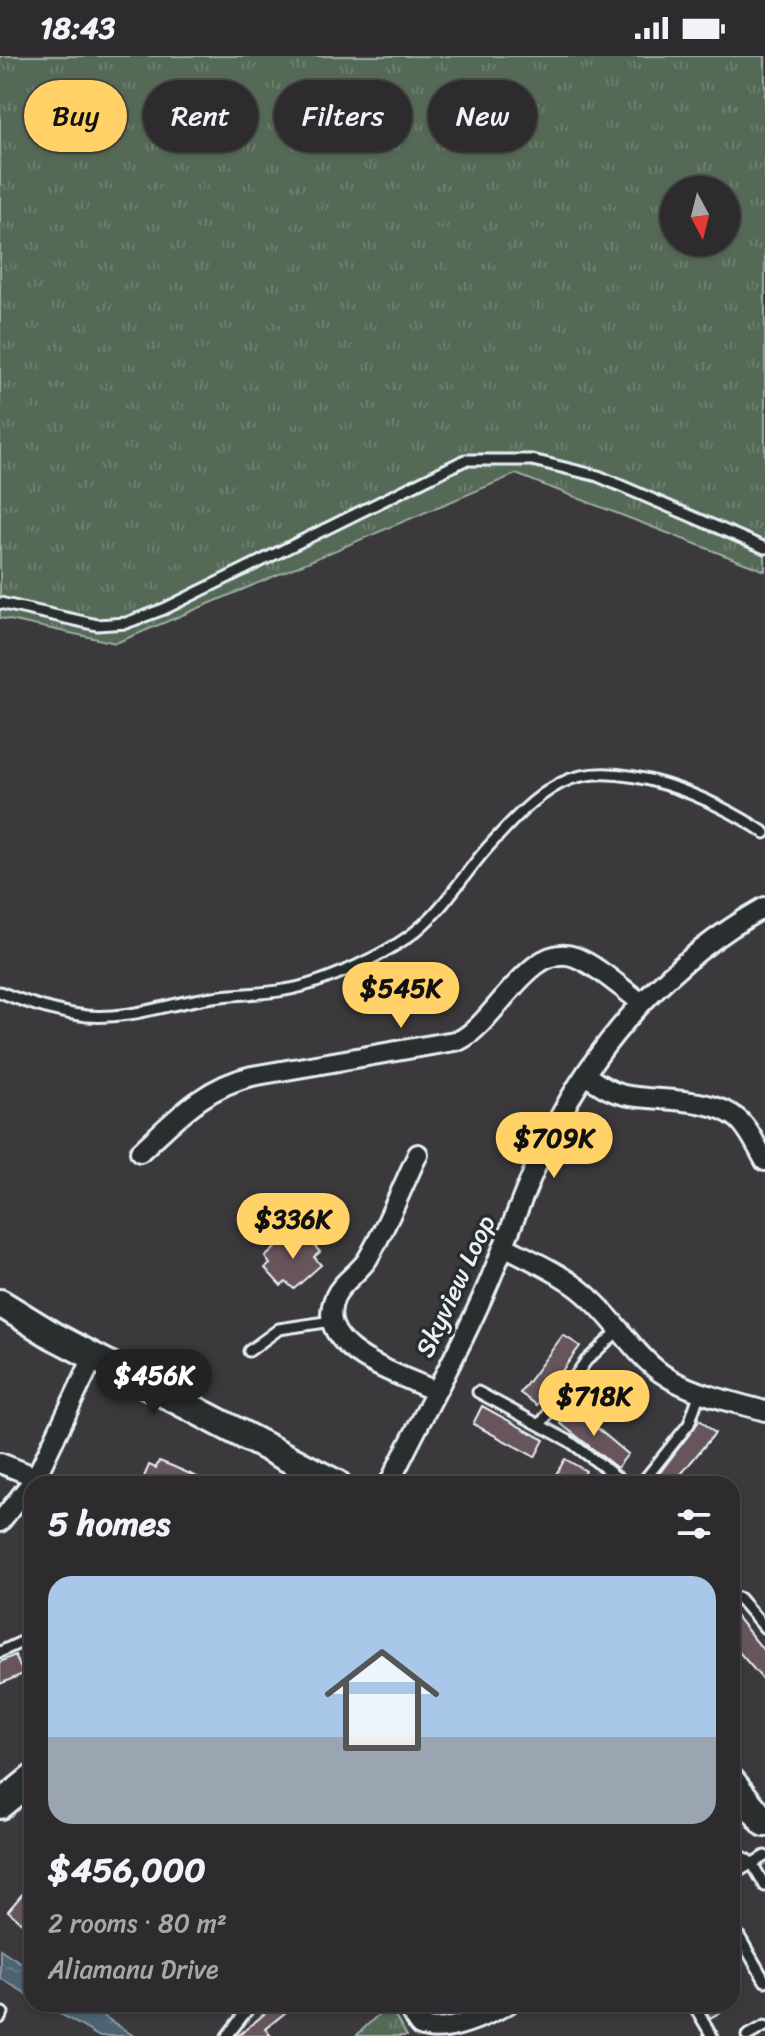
<!DOCTYPE html>
<html lang="en">
<head>
<meta charset="utf-8">
<style>
  :root { --surface:#2d2b2d; --page:#393739; --text:#f1f3f6; --muted:#a7a7aa; --line:#484749; --accent:#ffd166 }
  body { margin:0; font-family:Sriracha,sans-serif; background:var(--page); color:var(--text); height:100vh; display:flex; flex-direction:column; font-size:30px; white-space:nowrap }
  * { box-sizing:border-box; margin:0 }
  p { font-size:26px; color:var(--muted) }
  .icon { flex:none; width:44px; height:44px; fill:none; stroke:currentColor; stroke-width:2; stroke-linecap:round; stroke-linejoin:round }
  .map { position:relative; flex:1; overflow:hidden }
  .panel { position:absolute; left:24px; top:1420px; width:716px; height:536px; display:flex; flex-direction:column; background:var(--surface); border-radius:24px; box-shadow:0 2px 6px #0004,0 0 0 2px var(--line) }
  .panel>* { flex:none }
  .guide { position:absolute; left:24px; top:24px; width:718px; height:72px; display:flex; gap:16px }
  .needle { width:52px; rotate:173deg }
  .controls { position:absolute; left:660px; top:120px; display:grid; gap:16px }
  .controls a { display:grid; place-items:center; width:80px; height:80px; border-radius:50%; background:var(--surface); box-shadow:0 2px 6px #0004,0 0 0 2px var(--line); font-size:40px }
  .price { position:absolute; translate:-50% -68px; padding:0 18px; border-radius:28px; background:var(--accent); color:#111; font-size:26px; line-height:52px; filter:drop-shadow(0 2px 4px #0008) }
  .price::after { content:''; position:absolute; left:50%; top:48px; width:24px; height:18px; margin-left:-12px; background:inherit; clip-path:polygon(0 0,100% 0,50% 100%) }
  .price.on { background:#222; color:#fff }
  ul { padding:0; list-style:none }
  li { display:grid; align-content:center; gap:16px; height:424px; padding:0 24px }
  li+li { border-top:2px solid var(--line) }
  li span { display:grid; place-items:center; height:248px; border-radius:24px; color:#555 }
  li>.icon { margin-inline-start:auto }
  span .icon { width:144px; height:144px; fill:#fffc; stroke-width:1 }
  li b { font-size:34px }
  h2 { display:flex; justify-content:space-between; align-items:center; height:96px; padding:0 24px; font-size:34px }
  .tag { padding:0 28px; border-radius:36px; background:var(--surface); box-shadow:0 2px 6px #0004,0 0 0 2px var(--line); font-size:28px; line-height:72px }
  .tag.on { background:var(--accent); color:#111 }
  .status { display:flex; justify-content:space-between; align-items:center; height:56px; padding:0 40px; background:var(--surface); direction:ltr }
  .status svg { height:22px; fill:currentColor }
  .map>svg:first-child { display:block }
</style>
</head>
<body>
<div class="status"><b>18:43</b><svg viewBox="0 0 49 12"><path d="M0 12V9h3v3zM5 12V6h3v6zM10 12V3h3v9zM15 12V0h3v12zM26 1h20v11H26zM47 4h2v5h-2z"/></svg></div>
<div class="map">
<svg width="765" height="1980" viewBox="0 0 765 1980">
  <defs>
    <pattern id="grass-tufts" width="24" height="20" patternUnits="userSpaceOnUse" patternTransform="scale(2)"><rect width="24" height="20" fill="#546a56"/><path d="M3 7l-1-3M5 7V3M7 7l1-3M15 17l-1-3M17 17v-4M19 17l1-3" fill="none" stroke="#6d806f"/></pattern>
    <pattern id="water-ripples" width="26" height="14" patternUnits="userSpaceOnUse" patternTransform="scale(2)"><rect width="26" height="14" fill="#4e6472"/><path d="M2 4q2-2 4 0t4 0M15 11q2-2 4 0t4 0" fill="none" stroke="#687b87"/></pattern>
  </defs>
  <rect width="100%" height="100%" fill="#3c393c"/>
  <filter id="ink" filterUnits="userSpaceOnUse"><feTurbulence type="fractalNoise" baseFrequency=".0125" numOctaves="2"/><feDisplacementMap in="SourceGraphic" scale="16" xChannelSelector="R" yChannelSelector="G"/><feConvolveMatrix kernelMatrix="1 2 1 2 8 2 1 2 1" color-interpolation-filters="sRGB"/></filter>
  <g filter="url(#ink)">
    <!-- grass -->
    <path fill="url(#grass-tufts)" stroke="#9eaea7" stroke-width="2" fill-rule="evenodd" d="M 0,0 L 765,0 L 765,515 L 516,418 L 116,587 L 0,562 ZM 674,134 L 726,134 L 726,186 L 674,186 Z
      M 388,1949 L 407,1980 L 356,1980 Z"/>
    <!-- water -->
    <path fill="url(#water-ripples)" stroke="#8c9ca8" stroke-width="2" d="M 0,1893 L 32,1914 L 32,1941 L 0,1922 Z
      M 44,1948 L 85,1948 L 134,1980 L 98,1980 Z"/>
    <!-- building -->
    <path fill="#67555c" stroke="#e8f1f8" stroke-width="2" d="M 292,1177 L 298,1183 L 304,1178 L 320,1196 L 314,1201 L 321,1209 L 294,1233 L 286,1226 L 281,1230 L 265,1212 L 270,1208 L 265,1201 Z
      M 563,1279 L 580,1290 L 537,1349 L 520,1337 Z
      M 482,1350 L 544,1384 L 535,1401 L 473,1368 Z
      M 573,1352 L 628,1398 L 617,1412 L 560,1367 Z
      M 700,1364 L 715,1377 L 673,1428 L 663,1428 L 656,1422 Z
      M 565,1403 L 586,1415 L 579,1428 L 569,1428 L 555,1420 Z
      M 159,1405 L 172,1410 L 213,1428 L 141,1428 L 149,1409 L 156,1412 Z
      M 732,1555 L 765,1596 L 765,1626 L 732,1588 Z
      M 15,1599 L 23,1618 L 0,1628 L 0,1606 Z
      M 24,1836 L 32,1843 L 32,1857 L 23,1868 L 8,1855 Z
      M 276,1948 L 296,1948 L 265,1973 L 271,1980 L 238,1980 Z
      M 702,1948 L 736,1948 L 710,1962 Z"/>
    <g fill="none" stroke-linecap="round" stroke-linejoin="round">
      <!-- lane casing -->
      <g stroke="#e8f1f8" stroke-width="15">
        <path id="lane" d="M 0,547 L 97,569 L 126,567 L 164,553 L 465,404 L 532,404 L 598,420 L 765,492
          M 0,936 C 27,947 58,957 87,960 C 128,963 162,950 201,943 C 229,937 258,939 285,934 C 323,928 388,898 417,874 C 445,851 464,818 488,791 C 509,768 532,742 561,727 C 617,698 717,744 765,777
          M 249,1295 L 279,1273 L 332,1265
          M 478,1336 L 569,1385 L 626,1428
          M 540,1369 L 586,1305 L 619,1274
          M 36,1421 L 52,1428
          M 641,1428 L 689,1368 L 700,1336
          M 739,1542 L 765,1572
          M 0,1596 L 32,1581
          M 732,1794 L 752,1807 L 765,1830
          M 732,1819 L 765,1800
          M 732,1868 L 765,1925
          M 693,1948 L 712,1980
          M 0,1962 L 3,1957
          M 227,1980 L 252,1948
          M 747,1980 L 765,1970"/>
      </g>
      <!-- street casing -->
      <g stroke="#e8f1f8" stroke-width="24">
        <path id="street" d="M 585,1019 C 598,1027 609,1036 624,1039 C 658,1046 711,1040 738,1063 C 750,1074 757,1091 765,1105
          M 140,1096 C 175,1064 204,1031 252,1020 L 460,984 C 496,966 531,884 575,901 C 598,910 621,932 642,947
          M 418,1098 C 401,1133 387,1171 367,1204 C 358,1217 341,1227 335,1241 C 312,1294 400,1318 435,1335
          M 504,1190 C 535,1206 568,1220 593,1245 C 617,1267 634,1297 661,1317 C 691,1338 730,1345 765,1355
          M 0,1407 L 36,1421
          M 389,1428 C 420,1363 458,1299 486,1233 C 509,1181 526,1126 552,1076 C 599,981 673,903 765,851
          M 0,1466 L 36,1421 L 93,1302
          M 406,1948 C 411,1955 414,1964 420,1970 C 444,1980 486,1960 508,1948"/>
      </g>
      <!-- secondary casing -->
      <g stroke="#e8f1f8" stroke-width="32">
        <path id="secondary" d="M 0,1247 L 52,1279 L 337,1428
          M 732,1726 L 765,1767
          M 0,1749 L 32,1723"/>
      </g>
      <!-- lane -->
      <use href="#lane" stroke="#2a2d2e" stroke-width="9"/>
      <!-- street -->
      <use href="#street" stroke="#2a2d2e" stroke-width="18"/>
      <!-- secondary -->
      <use href="#secondary" stroke="#2a2d2e" stroke-width="26"/>
    </g>
  </g>
  <g text-anchor="middle" dominant-baseline="central" stroke-width="7" stroke-linejoin="round" paint-order="stroke">
    <!-- street labels -->
    <g font-size="26" fill="#e8f1f8" stroke="#2a2d2e">
      <text transform="translate(455 1230) rotate(-65)">Skyview Loop</text>
    </g>
  </g>
</svg>
<div class="controls">
<a><svg class="needle" viewBox="-14 -14 28 28"><path d="M0-13l5 13h-10z" fill="#e53935"/><path d="M0 13l5-13h-10z" fill="#a7a7aa"/></svg></a>
</div>
<b class="price" style="left:401px;top:974px">$545K</b>
<b class="price" style="left:554px;top:1124px">$709K</b>
<b class="price" style="left:293px;top:1205px">$336K</b>
<b class="price on" style="left:154px;top:1361px">$456K</b>
<b class="price" style="left:594px;top:1382px">$718K</b>
<div class="guide">
<a class="tag on">Buy</a>
<a class="tag">Rent</a>
<a class="tag">Filters</a>
<a class="tag">New</a>
</div>
<section class="panel">
<h2>5 homes<svg class="icon" aria-label="filters" viewBox="0 0 24 24"><path d="M4 7h16M4 17h16"/><circle cx="9" cy="7" r="2"/><circle cx="15" cy="17" r="2"/></svg></h2>
<ul>
<li><span style="background:linear-gradient(#a9c7e8 65%,#9aa5b1 0)"><svg class="icon" aria-label="home" viewBox="0 0 24 24"><path d="M3 11l9-7 9 7M6 9v11h12V9"/></svg></span><div><b>$456,000</b><p>2 rooms · 80 m²</p><p>Aliamanu Drive</p></div></li>
</ul>
</section>
</div>
</body>
</html>
